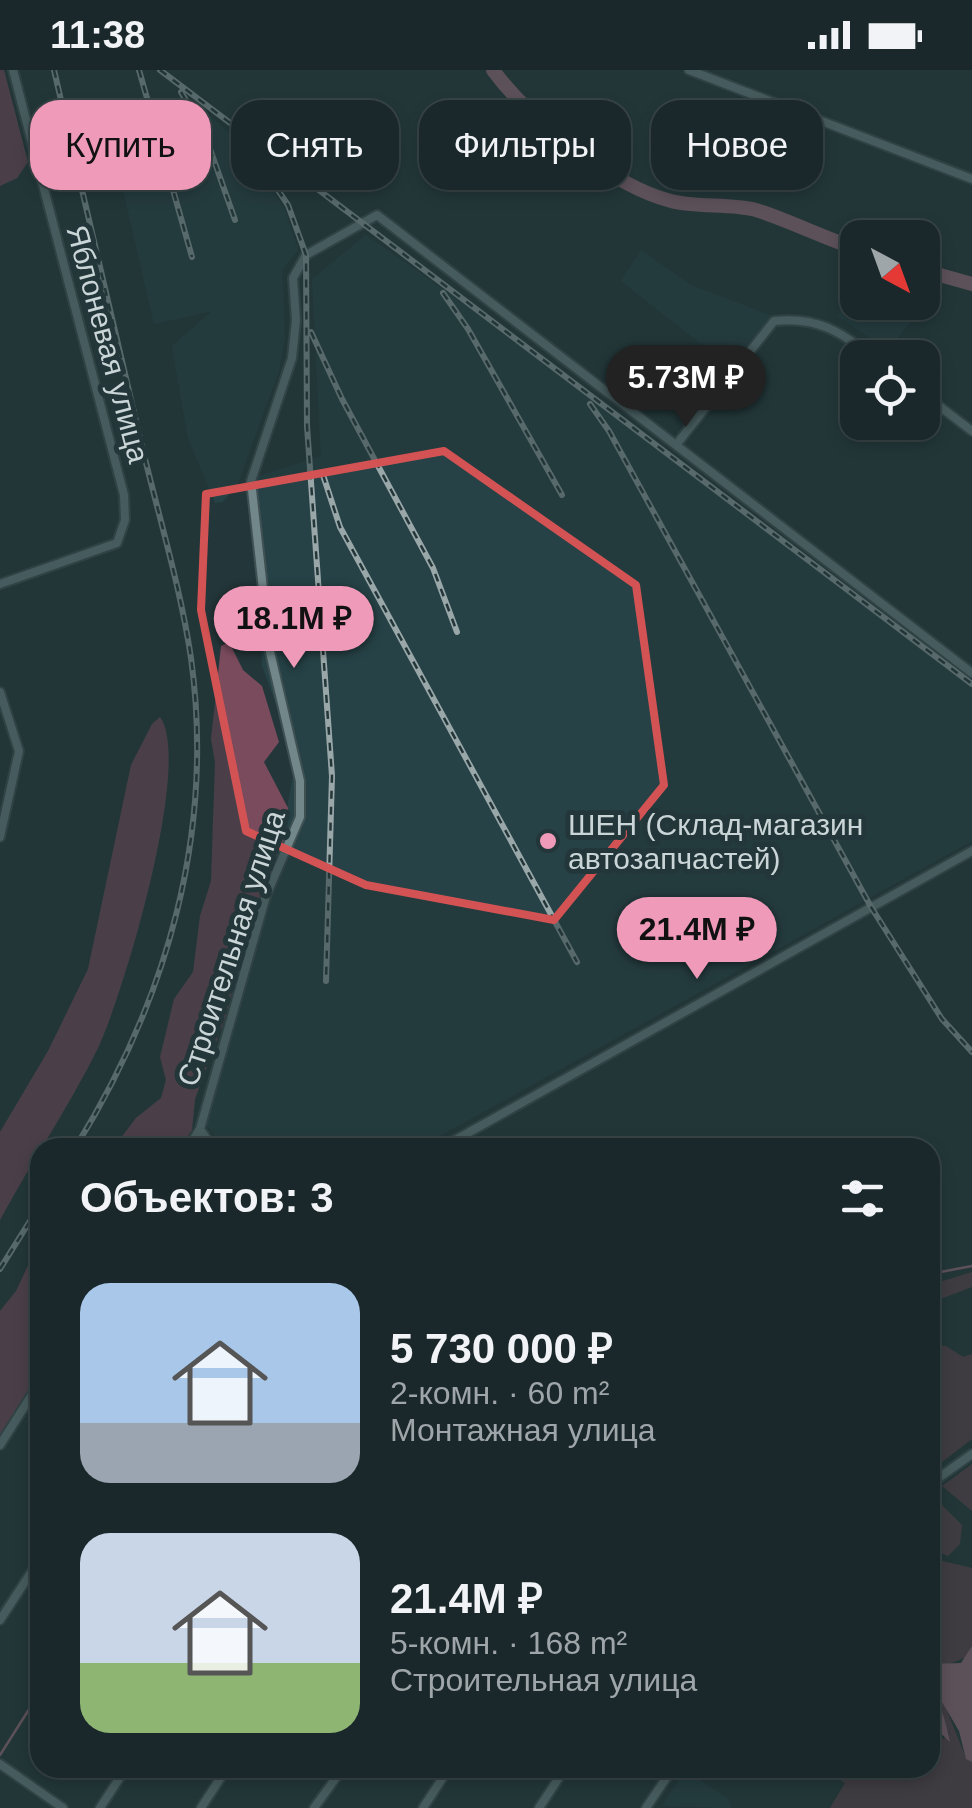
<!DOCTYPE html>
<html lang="ru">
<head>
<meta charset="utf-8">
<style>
  :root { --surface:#1a282b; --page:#233033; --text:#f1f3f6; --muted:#9fa6a9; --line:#384447; --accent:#ef9ab8 }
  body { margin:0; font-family:Arial,sans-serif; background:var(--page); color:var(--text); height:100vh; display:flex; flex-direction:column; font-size:38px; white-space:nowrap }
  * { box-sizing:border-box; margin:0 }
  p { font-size:32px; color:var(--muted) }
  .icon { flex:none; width:55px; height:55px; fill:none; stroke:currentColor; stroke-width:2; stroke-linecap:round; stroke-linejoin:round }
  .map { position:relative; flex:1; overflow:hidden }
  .panel { position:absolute; left:30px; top:1068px; width:910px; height:640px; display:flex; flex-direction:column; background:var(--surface); border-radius:30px; box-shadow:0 5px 15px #0003,0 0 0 2px var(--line) }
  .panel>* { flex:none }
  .hud { position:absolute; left:30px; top:30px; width:912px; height:90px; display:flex; gap:20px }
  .needle { width:65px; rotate:139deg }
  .buttons { position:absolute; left:840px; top:150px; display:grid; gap:20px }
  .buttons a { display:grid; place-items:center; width:100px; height:100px; border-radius:20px; background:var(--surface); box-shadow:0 5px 15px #0003,0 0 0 2px var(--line); font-size:50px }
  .price { position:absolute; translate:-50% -85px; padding:0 22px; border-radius:35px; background:var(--accent); color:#111; font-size:32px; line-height:65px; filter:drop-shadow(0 2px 5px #0008) }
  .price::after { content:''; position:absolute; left:50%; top:60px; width:30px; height:22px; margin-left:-15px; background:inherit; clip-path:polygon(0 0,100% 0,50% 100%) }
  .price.active { background:#222; color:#fff }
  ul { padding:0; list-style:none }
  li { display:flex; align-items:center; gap:30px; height:250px; padding:0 50px }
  li span { display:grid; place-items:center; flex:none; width:280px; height:200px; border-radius:30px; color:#555 }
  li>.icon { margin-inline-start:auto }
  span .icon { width:120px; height:120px; fill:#fffc; stroke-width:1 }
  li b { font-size:42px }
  h2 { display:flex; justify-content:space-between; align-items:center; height:120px; padding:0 50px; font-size:42px }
  .pill { padding:0 35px; border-radius:30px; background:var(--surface); box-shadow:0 5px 15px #0003,0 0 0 2px var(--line); font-size:35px; line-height:90px }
  .pill.active { background:var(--accent); color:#111 }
  .status { display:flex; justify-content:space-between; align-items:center; height:70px; padding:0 50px; background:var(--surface); direction:ltr }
  .status svg { height:28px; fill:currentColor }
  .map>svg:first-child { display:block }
</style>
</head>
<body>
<div class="status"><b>11:38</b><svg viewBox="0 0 49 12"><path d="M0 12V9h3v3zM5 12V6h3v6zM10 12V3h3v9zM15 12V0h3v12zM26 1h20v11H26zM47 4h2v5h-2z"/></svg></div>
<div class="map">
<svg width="972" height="1738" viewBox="0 0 972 1738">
  <rect width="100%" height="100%" fill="#233639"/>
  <!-- built -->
  <path fill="#264246" d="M 164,30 L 173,62 L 182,40 L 196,32 L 247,80 L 284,138 L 298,180 L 282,200 L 285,268 L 279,301 L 238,413 L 223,432 L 215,433 L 188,368 L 172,276 L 212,241 L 154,254 L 106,46 Z
    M 366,165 L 615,340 L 972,616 L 972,771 L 420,1077 L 224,1077 L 201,1049 L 268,842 L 296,689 L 262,596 L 256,407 L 321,386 L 312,209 Z
    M 641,180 L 691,215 L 772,246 L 729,296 L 621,211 Z
    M 857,218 L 858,232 L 916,233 L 917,244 L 888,280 L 837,246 Z
    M 691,1704 L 727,1728 L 732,1738 L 662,1736 L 680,1708 Z"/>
  <!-- green -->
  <path fill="#61424c" d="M 972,1202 L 972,1217 L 930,1233 L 930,1215 Z
    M 930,1275 L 946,1276 L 963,1287 L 972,1284 L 972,1369 L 930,1401 Z
    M 972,1394 L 972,1441 L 942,1416 Z
    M 937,1430 L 962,1455 L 960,1474 L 948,1486 L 930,1479 L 930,1435 Z
    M 930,1488 L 972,1498 L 972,1576 L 967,1587 L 931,1601 L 966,1688 L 972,1692 L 972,1738 L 830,1738 L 845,1713 L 822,1698 L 899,1698 L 907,1713 L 903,1698 L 930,1698 L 930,1653 L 943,1669 L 949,1664 C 922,1612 930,1549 930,1488 Z"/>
  <!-- forest -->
  <path fill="#7a4b5c" d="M 0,0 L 4,0 L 28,92 L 17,108 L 0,116 Z
    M 229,572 L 243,600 L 262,616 L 279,672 L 264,692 L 288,738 L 286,763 L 253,845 L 224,951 L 195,1029 L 192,1060 L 181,1077 L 114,1077 L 136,1048 L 161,1028 L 166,1010 L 160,987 L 174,929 L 193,902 L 200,846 L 211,811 L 215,692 L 211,669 L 221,576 Z
    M 160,647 C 193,693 123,925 98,978 C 69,1037 31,1092 0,1150 L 0,1062 L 48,981 L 88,899 L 131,695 L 152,654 Z
    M 40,1170 L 40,1309 L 0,1374 L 0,1241 L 16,1221 Z"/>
  <!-- water -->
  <path fill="#a37081" d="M 972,1576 L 972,1692 L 966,1689 L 959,1661 L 935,1620 L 930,1594 L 961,1593 Z
    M 930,1611 C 939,1631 945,1648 950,1672 L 930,1653 Z"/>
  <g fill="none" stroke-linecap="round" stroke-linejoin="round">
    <!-- stream -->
    <path stroke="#a37081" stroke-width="2.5" d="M 930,1204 L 972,1196
      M 0,1685 L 40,1622"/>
    <!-- river -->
    <path stroke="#a37081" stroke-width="14" d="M 493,0 C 529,49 612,116 671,131 C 699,138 729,133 756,140 C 791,151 823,168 858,179
      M 922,200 L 972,214"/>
    <!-- minor casing -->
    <g stroke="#405153" stroke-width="12">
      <path id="minor" d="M 689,0 L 972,109
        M 922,323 L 972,361
        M 676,375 L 774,251 C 818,246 840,262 875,288
        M 0,514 L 117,473 L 125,450 L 124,425 L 13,0
        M 0,622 L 19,681 L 0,767
        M 188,1078 L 200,1059
        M 213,1078 L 200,1059 L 266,826 L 300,747 L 300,711 L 270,582 L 251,411 L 292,288 L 296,250 L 293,208 L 306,185 L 377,145 L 972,603
        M 441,1078 L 972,781
        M 0,1375 L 40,1312
        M 930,1414 L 972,1384
        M 0,1550 L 40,1489
        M 0,1694 L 63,1738
        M 100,1738 L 126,1698
        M 201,1738 L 227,1698
        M 314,1738 L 343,1698
        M 423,1738 L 449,1698
        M 539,1738 L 562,1703
        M 646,1738 L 673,1698"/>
    </g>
    <!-- minor -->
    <use href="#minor" stroke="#72878a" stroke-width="8"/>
    <!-- rail casing -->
    <g stroke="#99a7a9" stroke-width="6">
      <path id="rail" d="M 54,0 C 83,123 111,245 140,368 C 157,441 180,514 191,588 C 215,763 167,930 75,1078
        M 139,0 L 192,187
        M 160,0 L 972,614
        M 181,22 L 203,59 L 235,150
        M 251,80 L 288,135 L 306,185 L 307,356 L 332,706 L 326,911
        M 443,223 L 468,259 L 562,425
        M 311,262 L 342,329 L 433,498 L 457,562
        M 590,334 L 609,361 L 871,837 L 942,949 L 972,982
        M 323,405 L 340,457 L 577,892
        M 0,1199 L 40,1135"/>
    </g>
    <!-- rail -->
    <use href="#rail" stroke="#233639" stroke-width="2.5" stroke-dasharray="8" stroke-linecap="butt"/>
  </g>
  <!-- marked area -->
  <path d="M0 0H972V1738H0ZM 444,381 L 636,515 L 664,715 L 554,850 L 366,815 L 246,761 L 201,540 L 206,424 Z" fill="#233639" fill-opacity=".55" fill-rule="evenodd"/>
  <path fill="none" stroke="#d35354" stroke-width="8" stroke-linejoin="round" d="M 444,381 L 636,515 L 664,715 L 554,850 L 366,815 L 246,761 L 201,540 L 206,424 Z"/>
  <!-- markers -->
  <circle fill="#ef9ab8" stroke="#233639" stroke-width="4" cx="548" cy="771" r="10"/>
  <g text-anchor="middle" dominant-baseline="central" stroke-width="10" stroke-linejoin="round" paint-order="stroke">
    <!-- street labels -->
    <g font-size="30" fill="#cad5d7" stroke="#233639">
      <text transform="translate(108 274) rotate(75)">Яблоневая улица</text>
      <text transform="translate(231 878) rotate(-72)">Строительная улица</text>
    </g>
    <!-- poi labels -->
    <g font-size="30" fill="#cad5d7" stroke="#233639" text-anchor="start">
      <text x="568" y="754">ШЕН (Склад-магазин<tspan x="568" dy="34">автозапчастей)</tspan></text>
    </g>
  </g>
</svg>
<div class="buttons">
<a><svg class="needle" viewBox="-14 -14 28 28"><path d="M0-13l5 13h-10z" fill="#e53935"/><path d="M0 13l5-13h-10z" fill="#9fa6a9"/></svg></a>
<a><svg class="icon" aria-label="locate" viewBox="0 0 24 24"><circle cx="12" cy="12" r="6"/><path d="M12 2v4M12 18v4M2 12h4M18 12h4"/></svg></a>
</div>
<b class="price active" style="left:686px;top:360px">5.73M ₽</b>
<b class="price" style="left:294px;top:601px">18.1M ₽</b>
<b class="price" style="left:697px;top:912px">21.4M ₽</b>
<div class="hud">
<a class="pill active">Купить</a>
<a class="pill">Снять</a>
<a class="pill">Фильтры</a>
<a class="pill">Новое</a>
</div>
<section class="panel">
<h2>Объектов: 3<svg class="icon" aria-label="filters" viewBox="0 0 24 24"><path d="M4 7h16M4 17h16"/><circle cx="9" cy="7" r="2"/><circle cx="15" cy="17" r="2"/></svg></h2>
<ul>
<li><span style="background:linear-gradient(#a9c7e8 70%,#9aa5b1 0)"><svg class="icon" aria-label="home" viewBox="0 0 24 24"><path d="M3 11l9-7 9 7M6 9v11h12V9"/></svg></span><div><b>5 730 000 ₽</b><p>2-комн. · 60 m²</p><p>Монтажная улица</p></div></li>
<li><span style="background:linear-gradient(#c9d6e8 65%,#8fb573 0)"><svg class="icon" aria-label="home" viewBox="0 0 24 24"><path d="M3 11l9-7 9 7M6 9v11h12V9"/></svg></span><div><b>21.4M ₽</b><p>5-комн. · 168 m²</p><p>Строительная улица</p></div></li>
</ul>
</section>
</div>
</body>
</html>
